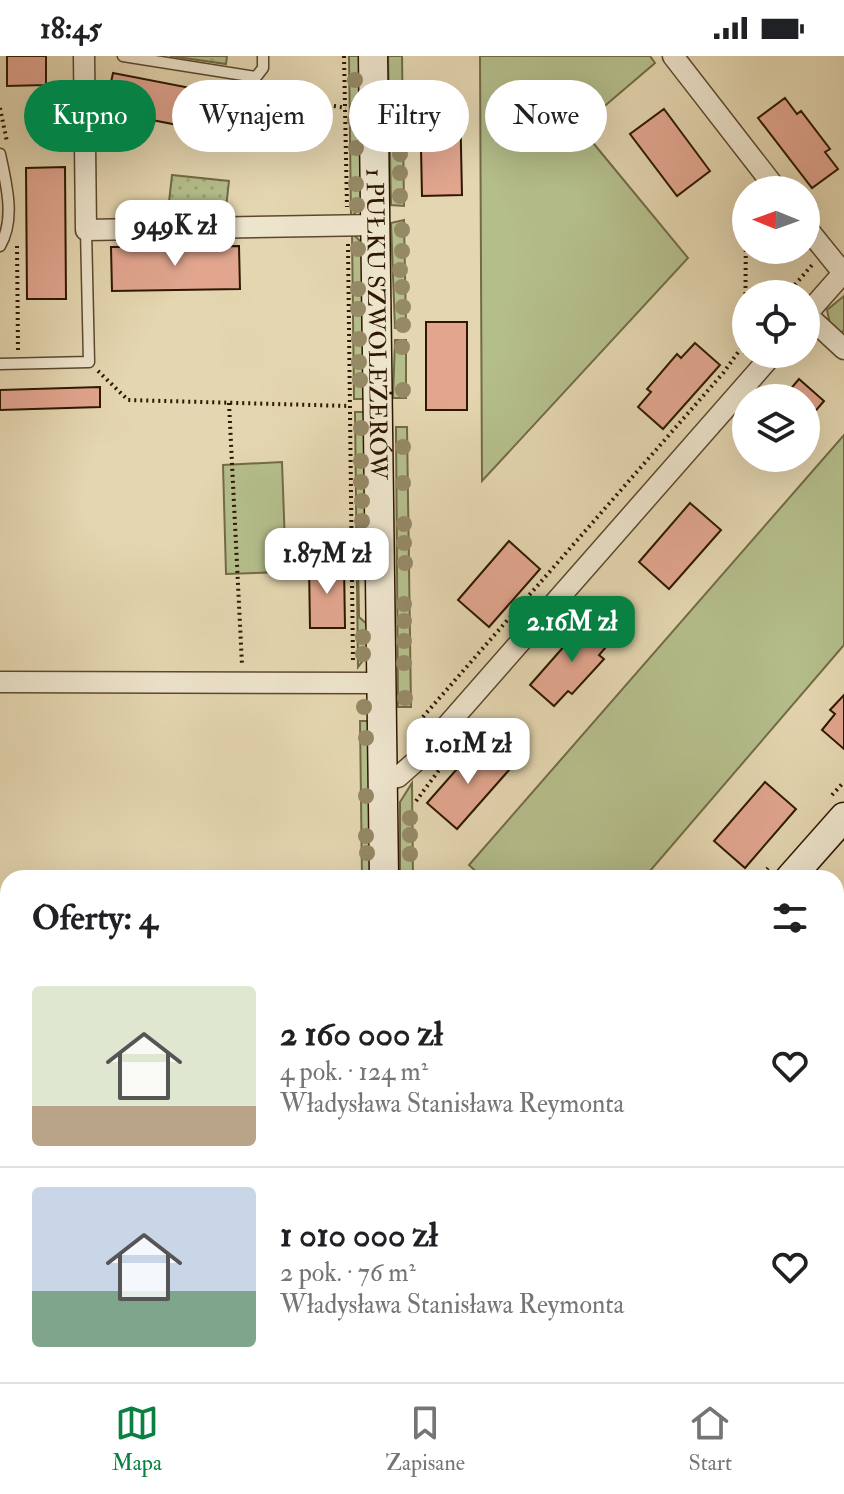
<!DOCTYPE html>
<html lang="pl">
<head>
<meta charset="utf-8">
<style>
  :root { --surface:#fff; --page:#f6f6f6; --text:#202124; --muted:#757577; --line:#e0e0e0; --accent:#0b8043 }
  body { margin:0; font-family:"IM FELL Double Pica",serif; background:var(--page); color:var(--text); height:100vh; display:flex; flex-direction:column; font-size:30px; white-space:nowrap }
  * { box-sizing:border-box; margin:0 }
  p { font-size:26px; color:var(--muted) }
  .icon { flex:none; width:44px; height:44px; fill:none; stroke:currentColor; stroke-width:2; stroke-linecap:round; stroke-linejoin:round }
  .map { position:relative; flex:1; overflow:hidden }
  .sheet { position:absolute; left:0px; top:814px; width:844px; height:512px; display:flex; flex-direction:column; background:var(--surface); border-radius:24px 24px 0 0; box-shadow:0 8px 32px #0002 }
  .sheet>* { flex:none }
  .hud { position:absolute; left:24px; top:24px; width:796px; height:72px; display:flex; gap:16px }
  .needle { width:52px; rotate:271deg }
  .tools { position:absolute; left:732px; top:120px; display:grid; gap:16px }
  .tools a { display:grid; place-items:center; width:88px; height:88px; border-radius:50%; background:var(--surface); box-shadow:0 8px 32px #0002; font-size:40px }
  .price { position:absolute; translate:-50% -68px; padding:0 18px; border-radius:16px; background:#fff; color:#222; font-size:26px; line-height:52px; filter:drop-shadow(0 2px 4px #0008) }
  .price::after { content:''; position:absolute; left:50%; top:48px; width:24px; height:18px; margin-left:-12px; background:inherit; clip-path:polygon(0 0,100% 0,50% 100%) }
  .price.current { background:var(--accent); color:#fff }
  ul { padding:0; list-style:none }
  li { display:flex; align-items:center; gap:24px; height:200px; padding:0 32px }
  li+li { border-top:2px solid var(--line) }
  li span { display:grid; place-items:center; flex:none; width:224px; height:160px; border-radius:8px; color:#555 }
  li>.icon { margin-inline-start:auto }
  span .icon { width:96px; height:96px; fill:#fffc; stroke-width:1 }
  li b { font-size:34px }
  h2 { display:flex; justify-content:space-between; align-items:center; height:96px; padding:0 32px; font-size:34px }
  .tag { padding:0 28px; border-radius:36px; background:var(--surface); box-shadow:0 8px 32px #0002; font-size:28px; line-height:72px }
  .tag.current { background:var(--accent); color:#fff }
  .status { display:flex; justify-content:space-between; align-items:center; height:56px; padding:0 40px; background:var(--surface); direction:ltr }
  .status svg { height:22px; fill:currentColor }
  .menu { display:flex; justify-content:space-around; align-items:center; height:112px; border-top:2px solid var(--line); background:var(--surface); font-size:22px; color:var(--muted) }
  .menu a { display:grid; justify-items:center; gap:4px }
  .menu .current { color:var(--accent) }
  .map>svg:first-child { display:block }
</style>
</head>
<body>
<div class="status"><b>18:45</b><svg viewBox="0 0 49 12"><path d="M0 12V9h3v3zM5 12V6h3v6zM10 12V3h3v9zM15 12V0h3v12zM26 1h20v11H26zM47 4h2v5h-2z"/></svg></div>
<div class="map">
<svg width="844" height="1326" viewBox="0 0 844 1326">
  <defs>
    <pattern id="park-dots" width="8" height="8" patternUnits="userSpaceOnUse" patternTransform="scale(2)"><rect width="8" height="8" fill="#b4be8b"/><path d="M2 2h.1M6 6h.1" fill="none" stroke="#9ba376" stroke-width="1.8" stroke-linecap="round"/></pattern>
  </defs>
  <rect width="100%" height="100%" fill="#e4d6b0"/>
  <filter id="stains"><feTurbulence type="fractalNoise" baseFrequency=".0025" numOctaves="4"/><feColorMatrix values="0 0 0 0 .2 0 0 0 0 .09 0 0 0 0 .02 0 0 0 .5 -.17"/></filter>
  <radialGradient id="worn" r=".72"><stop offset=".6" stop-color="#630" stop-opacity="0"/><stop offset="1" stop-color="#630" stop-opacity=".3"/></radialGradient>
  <!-- green -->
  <path fill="#b4be8b" stroke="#716b46" stroke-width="2" d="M 349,0 L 360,0 L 362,148 L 351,162 Z
    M 388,0 L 402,0 L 404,150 L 391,149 Z
    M 480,0 L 650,0 L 655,7 L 580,71 L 688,202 L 482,425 Z
    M 404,164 L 406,272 L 395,272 L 391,167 Z
    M 352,177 L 362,187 L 365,343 L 354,343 Z
    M 844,240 L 844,274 L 841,278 L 830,268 L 827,254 Z
    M 395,284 L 406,284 L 406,342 L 393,342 Z
    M 355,356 L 365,356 L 367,495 L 358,503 L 359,561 L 368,569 L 368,598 L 358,611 Z
    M 396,371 L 407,371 L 411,651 L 398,651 Z
    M 844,379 L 844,589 L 644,822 L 483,822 L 469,809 Z
    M 282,406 L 286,516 L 226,518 L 223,409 Z
    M 360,665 L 369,665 L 371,822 L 362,822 Z
    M 412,727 L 413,822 L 400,822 L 400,746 Z"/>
  <!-- park -->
  <path fill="url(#park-dots)" stroke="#716b46" stroke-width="2" d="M 170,0 L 227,0 L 226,8 Z
    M 172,119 L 229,125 L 226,152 L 169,146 Z
    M 0,1091 L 8,1091 L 8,1199 L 0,1199 Z
    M 844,1104 L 844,1326 L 420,1326 L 420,1318 L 836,1318 L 836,1117 Z"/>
  <!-- building -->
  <path fill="#e2a68f" stroke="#2e1801" stroke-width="2" d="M 7,0 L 46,0 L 46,29 L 7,30 Z
    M 113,17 L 283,50 L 276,88 L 105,55 Z
    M 785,42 L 797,58 L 801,55 L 830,93 L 825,96 L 838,113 L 812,132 L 758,62 Z
    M 460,44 L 462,139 L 422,140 L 420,45 Z
    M 664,53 L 710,115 L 677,140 L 630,78 Z
    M 65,111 L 66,243 L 27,243 L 26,112 Z
    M 239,190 L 240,233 L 112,235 L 111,191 Z
    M 426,266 L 467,266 L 467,354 L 426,354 Z
    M 695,287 L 720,309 L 663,373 L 638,351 L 651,336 L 647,333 L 677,298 L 681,302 Z
    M 799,323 L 824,345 L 811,360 L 816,364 L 806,375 L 806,342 L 783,342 Z
    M 100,331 L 100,351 L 0,354 L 0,334 Z
    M 756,402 L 774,402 L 766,411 Z
    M 690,447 L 721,474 L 669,533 L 639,506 Z
    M 509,485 L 540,513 L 489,571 L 458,544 Z
    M 309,508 L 344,508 L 345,572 L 310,572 Z
    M 588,563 L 612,584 L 599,599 L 604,603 L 572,638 L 568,635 L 554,650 L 530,629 Z
    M 844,639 L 844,693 L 822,674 L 835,658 L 830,654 Z
    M 479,688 L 509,714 L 457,773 L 427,747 Z
    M 765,726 L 796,753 L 745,812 L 714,785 Z
    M 844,851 L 844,900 L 836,892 L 836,860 Z
    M 0,1211 L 8,1211 L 8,1318 L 16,1318 L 16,1326 L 0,1326 Z
    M 108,1318 L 144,1318 L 153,1326 L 103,1326 Z
    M 247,1318 L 296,1318 L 298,1320 L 293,1326 L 256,1326 Z"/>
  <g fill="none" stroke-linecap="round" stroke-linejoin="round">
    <!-- lane casing -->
    <g stroke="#5c482d" stroke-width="13">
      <path id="lane" d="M 123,0 L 256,21 L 263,12 L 263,0
        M 0,98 C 6,127 16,163 0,190
        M 0,308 L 89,306 L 86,174"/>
    </g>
    <!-- street casing -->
    <g stroke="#5c482d" stroke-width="23">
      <path id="street" d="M 84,0 L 86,174 L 375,169
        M 673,0 L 777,134
        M 806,171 L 844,218
        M 806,258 L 844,293
        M 806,259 L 843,217
        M 0,626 L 382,627
        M 383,724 L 398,721 L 415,706 L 773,298
        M 836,973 L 844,967
        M 63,1326 L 69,1318"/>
    </g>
    <!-- secondary casing -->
    <g stroke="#2e1801" stroke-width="31">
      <g id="secondary">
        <path id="s1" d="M 373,0 L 384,822"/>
        <path d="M 790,822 L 844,761"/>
        <path d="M 391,1318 L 392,1326"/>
        <path d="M 344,1326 L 352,1318"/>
      </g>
    </g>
    <!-- path -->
    <path stroke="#2e1801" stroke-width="4" stroke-dasharray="2 4" stroke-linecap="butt" d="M 344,0 L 347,151
      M 257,37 L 346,52
      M 0,52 L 7,86
      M 348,188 L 353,607
      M 17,190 L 18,294
      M 787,238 L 812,209
      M 745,298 L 746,164
      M 98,315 L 128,344 L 349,350
      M 229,347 L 242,609
      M 415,670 L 724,316 L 746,285
      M 832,739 L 844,726
      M 416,745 L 448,702
      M 759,822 L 768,812
      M 836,836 L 844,827
      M 836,1131 L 844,1137
      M 836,1200 L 844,1190
      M 836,1268 L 844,1264
      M 475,1318 L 492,1326
      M 728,1326 L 742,1318"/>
    <!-- lane -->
    <use href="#lane" stroke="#ede4cc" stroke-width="10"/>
    <!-- street -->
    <use href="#street" stroke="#ede4cc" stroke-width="20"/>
    <!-- secondary -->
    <use href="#secondary" stroke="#ede4cc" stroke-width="28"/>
  </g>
  <!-- trees -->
  <g fill="#968966">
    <circle cx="355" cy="24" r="8"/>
    <circle cx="400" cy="58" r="8"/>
    <circle cx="355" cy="64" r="8"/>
    <circle cx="399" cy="77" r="8"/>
    <circle cx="356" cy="92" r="8"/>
    <circle cx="400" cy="98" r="8"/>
    <circle cx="400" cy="117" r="8"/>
    <circle cx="356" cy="128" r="8"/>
    <circle cx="400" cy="140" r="8"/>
    <circle cx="357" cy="149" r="8"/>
    <circle cx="402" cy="174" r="8"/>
    <circle cx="358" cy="193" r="8"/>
    <circle cx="402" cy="195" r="8"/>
    <circle cx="400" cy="214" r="8"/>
    <circle cx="402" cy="231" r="8"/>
    <circle cx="358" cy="233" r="8"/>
    <circle cx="403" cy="251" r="8"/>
    <circle cx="358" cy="253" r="8"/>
    <circle cx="403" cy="269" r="8"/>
    <circle cx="359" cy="283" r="8"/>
    <circle cx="402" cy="291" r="8"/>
    <circle cx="359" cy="306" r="8"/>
    <circle cx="360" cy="324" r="8"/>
    <circle cx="403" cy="334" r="8"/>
    <circle cx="361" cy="372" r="8"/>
    <circle cx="403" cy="391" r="8"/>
    <circle cx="361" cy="405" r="8"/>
    <circle cx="361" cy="426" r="8"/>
    <circle cx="403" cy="427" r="8"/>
    <circle cx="362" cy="445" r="8"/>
    <circle cx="362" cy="465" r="8"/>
    <circle cx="404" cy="468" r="8"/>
    <circle cx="362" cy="482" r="8"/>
    <circle cx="404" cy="487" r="8"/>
    <circle cx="405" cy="507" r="8"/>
    <circle cx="404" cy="548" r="8"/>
    <circle cx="404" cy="565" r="8"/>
    <circle cx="363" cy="581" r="8"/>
    <circle cx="404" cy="585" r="8"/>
    <circle cx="363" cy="598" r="8"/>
    <circle cx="404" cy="607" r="8"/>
    <circle cx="405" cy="642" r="8"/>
    <circle cx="364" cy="651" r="8"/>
    <circle cx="366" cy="682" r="8"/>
    <circle cx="366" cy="740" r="8"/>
    <circle cx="410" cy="762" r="8"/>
    <circle cx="410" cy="779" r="8"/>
    <circle cx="366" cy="780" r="8"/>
    <circle cx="367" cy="797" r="8"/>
    <circle cx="410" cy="798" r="8"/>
  </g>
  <g text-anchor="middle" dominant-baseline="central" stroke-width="8" stroke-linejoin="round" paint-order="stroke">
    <!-- street labels -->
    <g font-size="24" fill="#2e1801" stroke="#ede4cc">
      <text stroke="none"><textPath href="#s1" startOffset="268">1 PUŁKU SZWOLEŻERÓW</textPath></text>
    </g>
  </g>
  <rect width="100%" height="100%" filter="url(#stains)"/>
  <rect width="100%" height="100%" fill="url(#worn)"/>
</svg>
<div class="tools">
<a><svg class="needle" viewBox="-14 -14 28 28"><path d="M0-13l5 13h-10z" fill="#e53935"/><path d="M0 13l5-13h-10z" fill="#757577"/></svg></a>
<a><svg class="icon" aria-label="locate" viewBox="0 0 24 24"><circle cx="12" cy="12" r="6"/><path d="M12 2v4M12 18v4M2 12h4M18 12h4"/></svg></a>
<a><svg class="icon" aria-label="layers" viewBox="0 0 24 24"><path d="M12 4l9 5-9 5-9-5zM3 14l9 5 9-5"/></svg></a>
</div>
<b class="price" style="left:175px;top:212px">949K zł</b>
<b class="price" style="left:327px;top:540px">1.87M zł</b>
<b class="price current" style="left:572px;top:608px">2.16M zł</b>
<b class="price" style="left:468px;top:730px">1.01M zł</b>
<div class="hud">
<a class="tag current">Kupno</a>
<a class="tag">Wynajem</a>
<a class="tag">Filtry</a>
<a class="tag">Nowe</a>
</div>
<section class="sheet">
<h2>Oferty: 4<svg class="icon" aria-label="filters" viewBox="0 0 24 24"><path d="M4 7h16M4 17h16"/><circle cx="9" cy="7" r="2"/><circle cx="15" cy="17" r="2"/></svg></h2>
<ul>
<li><span style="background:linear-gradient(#dfe7d0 75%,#b9a48a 0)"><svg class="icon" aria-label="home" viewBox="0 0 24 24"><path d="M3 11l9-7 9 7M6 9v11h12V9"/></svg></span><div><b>2 160 000 zł</b><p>4 pok. · 124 m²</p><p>Władysława Stanisława Reymonta</p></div><svg class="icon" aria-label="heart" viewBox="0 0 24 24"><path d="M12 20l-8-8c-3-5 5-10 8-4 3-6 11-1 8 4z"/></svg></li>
<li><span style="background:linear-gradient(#c9d6e8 65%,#7fa58c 0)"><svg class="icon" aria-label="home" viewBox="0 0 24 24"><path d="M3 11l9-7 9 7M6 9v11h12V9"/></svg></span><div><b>1 010 000 zł</b><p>2 pok. · 76 m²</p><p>Władysława Stanisława Reymonta</p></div><svg class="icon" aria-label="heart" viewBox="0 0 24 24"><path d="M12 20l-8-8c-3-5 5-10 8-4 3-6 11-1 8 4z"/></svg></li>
</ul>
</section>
</div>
<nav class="menu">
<a class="current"><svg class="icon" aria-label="map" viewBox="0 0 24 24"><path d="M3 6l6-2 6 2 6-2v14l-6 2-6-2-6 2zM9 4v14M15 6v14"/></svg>Mapa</a>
<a><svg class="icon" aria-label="saved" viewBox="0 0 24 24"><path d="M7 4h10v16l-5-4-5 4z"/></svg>Zapisane</a>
<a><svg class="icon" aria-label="home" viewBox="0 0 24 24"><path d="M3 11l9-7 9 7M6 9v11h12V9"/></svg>Start</a>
</nav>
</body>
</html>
